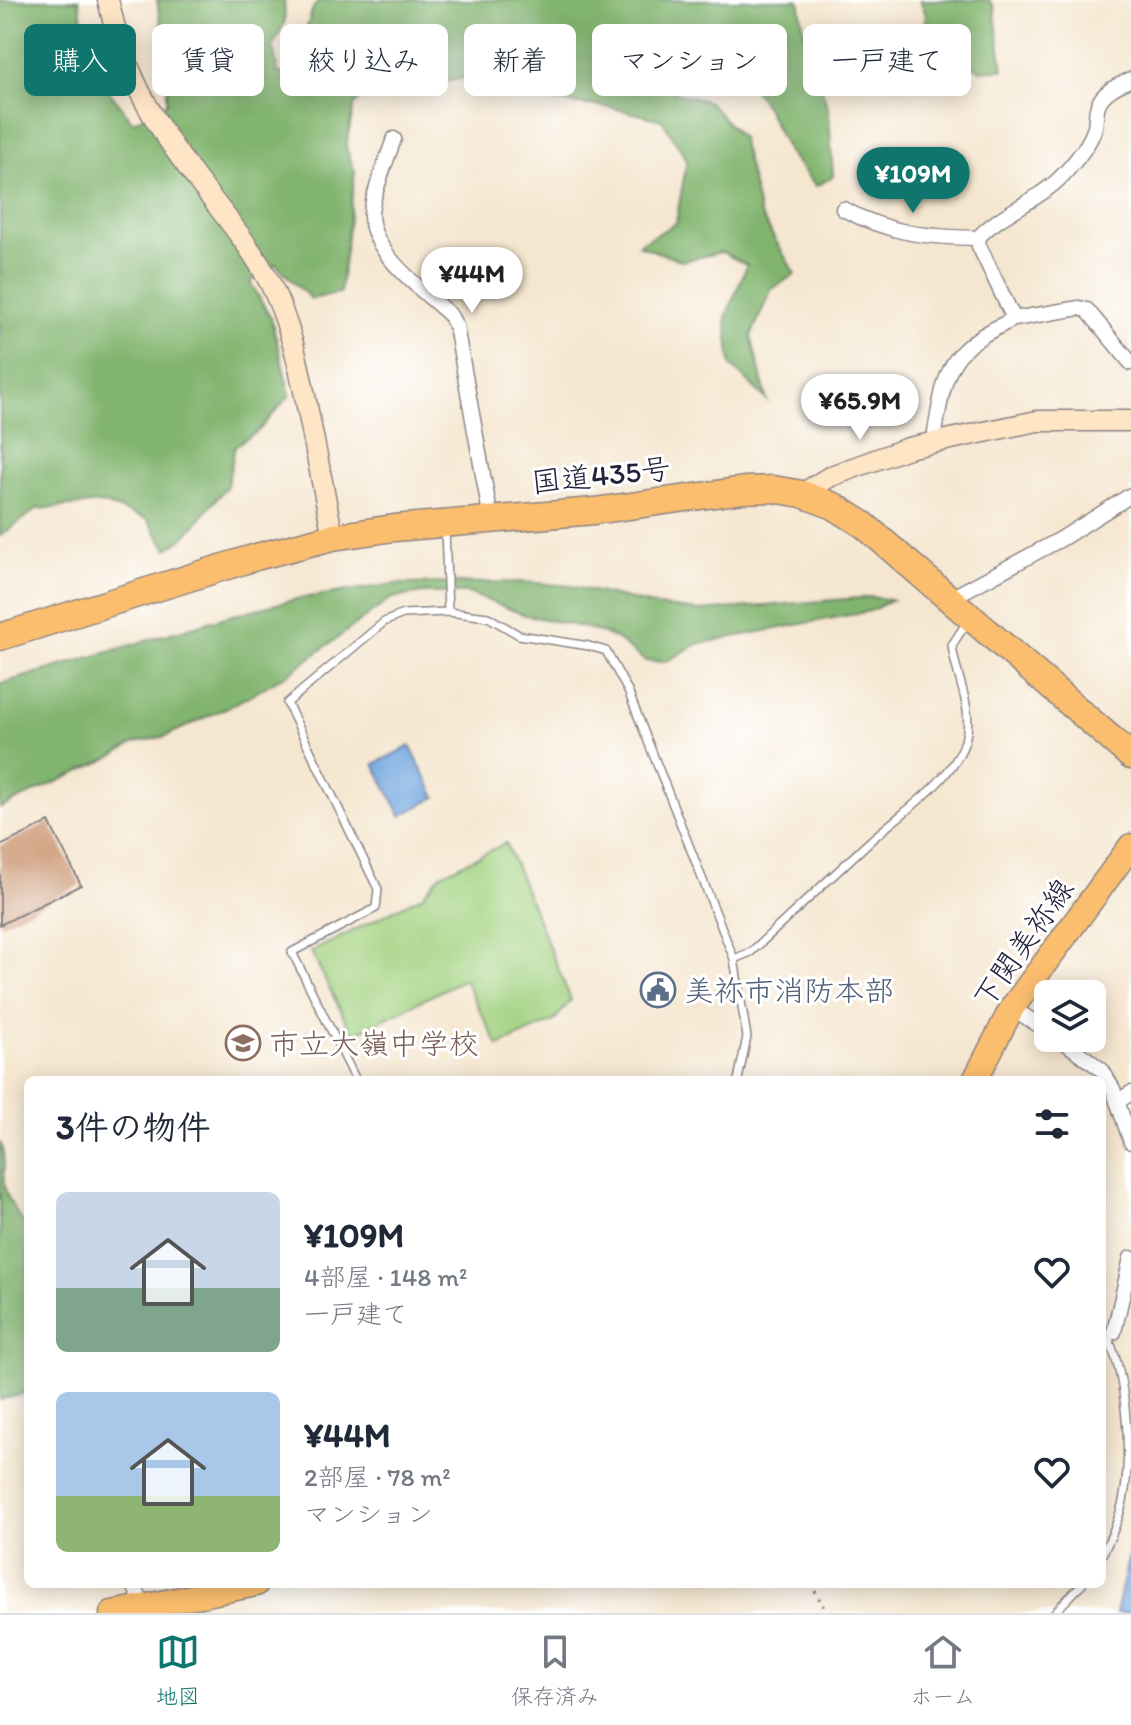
<!DOCTYPE html>
<html lang="ja">
<head>
<meta charset="utf-8">
<style>
  :root { --surface:#fff; --page:#f2f2f3; --text:#1f2937; --muted:#747a83; --line:#e0e1e3; --accent:#0f766e }
  body { margin:0; font-family:Itim,"Klee One",sans-serif; background:var(--page); color:var(--text); height:100vh; display:flex; flex-direction:column; font-size:30px; white-space:nowrap }
  * { box-sizing:border-box; margin:0 }
  p { font-size:26px; color:var(--muted) }
  .icon { flex:none; width:44px; height:44px; fill:none; stroke:currentColor; stroke-width:2; stroke-linecap:round; stroke-linejoin:round }
  .map { position:relative; flex:1; overflow:hidden }
  .side { position:absolute; left:24px; top:1076px; width:1082px; height:512px; display:flex; flex-direction:column; background:var(--surface); border-radius:12px; box-shadow:0 4px 20px #0003 }
  .side>* { flex:none }
  .hud { position:absolute; left:24px; top:24px; width:1084px; height:72px; display:flex; gap:16px }
  .tools { position:absolute; left:1034px; top:980px; display:grid; gap:16px }
  .tools a { display:grid; place-items:center; width:72px; height:72px; border-radius:12px; background:var(--surface); box-shadow:0 4px 20px #0003; font-size:40px }
  .price { position:absolute; translate:-50% -68px; padding:0 18px; border-radius:28px; background:#fff; color:#222; font-size:26px; line-height:52px; filter:drop-shadow(0 2px 4px #0008) }
  .price::after { content:''; position:absolute; left:50%; top:48px; width:24px; height:18px; margin-left:-12px; background:inherit; clip-path:polygon(0 0,100% 0,50% 100%) }
  .price.selected { background:var(--accent); color:#fff }
  ul { padding:0; list-style:none }
  li { display:flex; align-items:center; gap:24px; height:200px; padding:0 32px }
  li span { display:grid; place-items:center; flex:none; width:224px; height:160px; border-radius:12px; color:#555 }
  li>.icon { margin-inline-start:auto }
  span .icon { width:96px; height:96px; fill:#fffc; stroke-width:1 }
  li b { font-size:34px }
  h2 { display:flex; justify-content:space-between; align-items:center; height:96px; padding:0 32px; font-size:34px }
  .pill { padding:0 28px; border-radius:12px; background:var(--surface); box-shadow:0 4px 20px #0003; font-size:28px; line-height:72px }
  .pill.selected { background:var(--accent); color:#fff }
  .tab-bar { display:flex; justify-content:space-around; align-items:center; height:112px; border-top:2px solid var(--line); background:var(--surface); font-size:22px; color:var(--muted) }
  .tab-bar a { display:grid; justify-items:center; gap:4px }
  .tab-bar .selected { color:var(--accent) }
  .map>svg:first-child { display:block }
</style>
</head>
<body>
<div class="map">
<svg width="1131" height="1613" viewBox="0 0 1131 1613">
  <rect width="100%" height="100%" fill="#fff"/>
  <filter id="ink" filterUnits="userSpaceOnUse"><feTurbulence type="fractalNoise" baseFrequency=".0125" numOctaves="2"/><feDisplacementMap in="SourceGraphic" scale="16" xChannelSelector="R" yChannelSelector="G"/><feConvolveMatrix kernelMatrix="1 2 1 2 8 2 1 2 1" color-interpolation-filters="sRGB"/></filter>
  <filter id="wash" filterUnits="userSpaceOnUse"><feTurbulence type="fractalNoise" baseFrequency=".006" numOctaves="4" result="noise"/><feDisplacementMap in="SourceGraphic" scale="32" xChannelSelector="R" yChannelSelector="G"/><feGaussianBlur stdDeviation="1.8" result="paint"/><feColorMatrix in="noise" values="0 0 0 0 0 0 0 0 0 0 0 0 0 0 0 0 0 1.4 0 .05"/><feComposite in="paint" operator="in"/></filter>
  <g filter="url(#wash)">
    <rect width="100%" height="100%" fill="#f5e6cf"/>
    <!-- green -->
    <path fill="#a2d280" stroke="#627a5e" stroke-width="2" d="M 506,843 L 571,1000 L 554,1021 L 498,1046 L 464,979 L 353,1035 L 311,952 L 422,896 L 441,874 Z"/>
    <!-- forest -->
    <path fill="#81b46e" stroke="#526b54" stroke-width="2" d="M 0,0 L 79,0 L 83,27 L 102,82 L 133,122 L 167,103 L 167,63 L 157,0 L 284,0 L 285,21 L 273,46 L 278,73 L 293,75 L 312,10 L 319,0 L 799,0 L 804,30 L 829,112 L 833,177 L 816,186 L 788,152 L 766,107 L 732,60 L 675,75 L 673,92 L 709,102 L 741,138 L 760,214 L 795,274 L 771,290 L 751,336 L 767,400 L 731,365 L 726,317 L 747,265 L 722,252 L 682,261 L 638,245 L 676,223 L 687,160 L 662,120 L 610,107 L 557,102 L 509,91 L 482,75 L 448,81 L 438,48 L 390,68 L 354,105 L 346,147 L 355,172 L 340,293 L 311,299 L 275,264 L 250,282 L 271,318 L 290,395 L 258,431 L 235,446 L 227,486 L 186,536 L 167,549 L 147,519 L 102,503 L 37,509 L 0,536 Z
      M 920,0 L 989,0 L 994,7 L 1003,70 L 980,70 L 955,57 L 917,52 L 926,15 Z
      M 524,582 L 571,586 L 657,606 L 700,611 L 871,597 L 892,600 L 870,611 L 697,644 L 666,662 L 645,661 L 615,638 L 591,629 L 525,615 L 468,593 L 424,593 L 392,598 L 288,674 L 234,704 L 166,736 L 135,743 L 107,759 L 0,808 L 0,684 L 229,616 L 296,599 L 393,584 Z
      M 0,1142 C 6,1156 3,1167 4,1181 C 5,1197 18,1216 28,1228 L 28,1388 L 22,1394 L 0,1400 Z"/>
    <!-- water -->
    <path fill="#71a6de" stroke="#4a648c" stroke-width="2" d="M 410,746 L 436,797 L 401,816 L 374,764 Z
      M 1131,1545 L 1131,1613 L 1116,1613 Z"/>
    <g id="blocks">
      <!-- building -->
      <path fill="#cfa07f" d="M 49,822 L 81,885 L 0,925 L 0,846 Z"/>
    </g>
  </g>
  <g filter="url(#ink)">
    <use href="#blocks" fill-opacity="0" stroke="#8c8485" stroke-width="2"/>
    <g fill="none" stroke-linecap="round" stroke-linejoin="round">
      <!-- lane casing -->
      <g stroke="#8c8485" stroke-width="10">
        <path id="lane" d="M 445,528 L 448,612 L 488,617 L 519,635 L 589,646 L 606,651 L 628,691 L 734,959 L 747,1037 L 738,1080
          M 734,959 L 751,952 C 790,916 829,879 868,843 C 897,816 953,781 965,741 C 975,709 955,676 952,645 L 967,622
          M 356,1080 L 292,952 L 376,908 L 378,889 L 287,703 L 384,622 L 403,614 L 448,612
          M 1102,1555 C 1113,1534 1122,1513 1125,1490 C 1131,1448 1126,1378 1109,1340 L 1114,1332
          M 1054,1613 L 1082,1584"/>
      </g>
      <!-- street casing -->
      <g stroke="#8c8485" stroke-width="17">
        <path id="street" d="M 394,139 C 388,156 370,201 371,216 C 373,255 423,290 450,315 L 456,326 L 491,519
          M 843,209 C 891,234 925,237 978,238
          M 1014,319 L 1079,308 L 1087,310 L 1131,363
          M 937,441 L 935,432 C 946,365 950,349 1014,319 L 979,246 L 978,238 C 997,215 1039,201 1063,175 C 1074,163 1089,146 1094,130 C 1097,122 1095,113 1098,105 C 1103,91 1119,85 1131,79
          M 951,598 L 1061,539 L 1131,495
          M 1012,1008 L 1048,1031
          M 1059,1038 L 1102,1070 L 1113,1089 L 1131,1142
          M 1117,1102 L 1131,1093
          M 1114,1332 L 1131,1258
          M 133,1584 L 144,1605"/>
      </g>
      <!-- secondary casing -->
      <g stroke="#8c8485" stroke-width="23">
        <path id="secondary" d="M 108,0 C 123,68 148,114 189,169 C 217,207 248,241 270,283 C 291,325 299,366 308,411 C 316,453 325,495 333,537
          M 802,494 L 831,476 L 908,448 L 1037,421 L 1131,421"/>
      </g>
      <!-- primary casing -->
      <g stroke="#8c8485" stroke-width="27">
        <path id="primary" d="M 975,1080 L 1012,1008 L 1131,846
          M 112,1613 L 256,1584"/>
      </g>
      <!-- highway casing -->
      <g stroke="#8c8485" stroke-width="29">
        <path id="highway" d="M 0,637 L 256,557 L 333,537 L 394,528 L 594,511 L 744,490 L 773,489 L 802,494 L 834,506 L 864,525 L 1131,756"/>
      </g>
      <!-- path -->
      <path stroke="#8c8485" stroke-width="3" stroke-dasharray="2 6" stroke-linecap="butt" d="M 811,1584 L 827,1613"/>
      <!-- lane -->
      <use href="#lane" stroke="#fff" stroke-width="7"/>
      <!-- street -->
      <use href="#street" stroke="#fff" stroke-width="14"/>
      <!-- secondary -->
      <use href="#secondary" stroke="#fde5c5" stroke-width="20"/>
      <!-- primary -->
      <use href="#primary" stroke="#fbbe6e" stroke-width="24"/>
      <!-- highway -->
      <use href="#highway" stroke="#fbbe6e" stroke-width="26"/>
    </g>
  </g>
  <!-- icons -->
  <defs>
    <g id="civic-ring" transform="scale(1.8)"><circle r="9.5" fill="#fff" stroke="#5c6f8a" stroke-width="1.5"/><path d="M-.6-6.5H3V-4.5H.6V-3L4-1V1h2V6H-6V1h2V-1L-.6-3ZM-1.2 2.5V6h2.4V2.5Z" fill="#5c6f8a"/></g>
    <g id="school-ring" transform="scale(1.8)"><circle r="9.5" fill="#fff" stroke="#8d6e63" stroke-width="1.5"/><path d="M0-5L7-2L0 1L-7-2ZM-4 1L0 2.5L4 1V4Q0 6-4 4Z" fill="#8d6e63"/></g>
  </defs>
  <g fill-rule="evenodd">
    <use href="#civic-ring" x="658" y="990"/>
    <use href="#school-ring" x="243" y="1043"/>
  </g>
  <g text-anchor="middle" dominant-baseline="central" stroke-width="6" stroke-linejoin="round" paint-order="stroke">
    <!-- street labels -->
    <g font-size="30" fill="#22223b" stroke="#fff">
      <text transform="translate(601 475) rotate(-6)">国道435号</text>
      <text transform="translate(1023 943) rotate(-55)">下関美祢線</text>
    </g>
    <!-- service labels -->
    <g font-size="30" fill="#4e5e75" stroke="#fff" text-anchor="start">
      <text x="684" y="990">美祢市消防本部</text>
    </g>
    <!-- education labels -->
    <g font-size="30" fill="#785e54" stroke="#fff" text-anchor="start">
      <text x="269" y="1043">市立大嶺中学校</text>
    </g>
  </g>
</svg>
<div class="tools">
<a><svg class="icon" aria-label="layers" viewBox="0 0 24 24"><path d="M12 4l9 5-9 5-9-5zM3 14l9 5 9-5"/></svg></a>
</div>
<b class="price selected" style="left:913px;top:215px">¥109M</b>
<b class="price" style="left:472px;top:315px">¥44M</b>
<b class="price" style="left:860px;top:442px">¥65.9M</b>
<div class="hud">
<a class="pill selected">購入</a>
<a class="pill">賃貸</a>
<a class="pill">絞り込み</a>
<a class="pill">新着</a>
<a class="pill">マンション</a>
<a class="pill">一戸建て</a>
</div>
<section class="side">
<h2>3件の物件<svg class="icon" aria-label="filters" viewBox="0 0 24 24"><path d="M4 7h16M4 17h16"/><circle cx="9" cy="7" r="2"/><circle cx="15" cy="17" r="2"/></svg></h2>
<ul>
<li><span style="background:linear-gradient(#c9d6e8 60%,#7fa58c 0)"><svg class="icon" aria-label="home" viewBox="0 0 24 24"><path d="M3 11l9-7 9 7M6 9v11h12V9"/></svg></span><div><b>¥109M</b><p>4部屋 · 148 m²</p><p>一戸建て</p></div><svg class="icon" aria-label="heart" viewBox="0 0 24 24"><path d="M12 20l-8-8c-3-5 5-10 8-4 3-6 11-1 8 4z"/></svg></li>
<li><span style="background:linear-gradient(#a9c7e8 65%,#8fb573 0)"><svg class="icon" aria-label="home" viewBox="0 0 24 24"><path d="M3 11l9-7 9 7M6 9v11h12V9"/></svg></span><div><b>¥44M</b><p>2部屋 · 78 m²</p><p>マンション</p></div><svg class="icon" aria-label="heart" viewBox="0 0 24 24"><path d="M12 20l-8-8c-3-5 5-10 8-4 3-6 11-1 8 4z"/></svg></li>
</ul>
</section>
</div>
<nav class="tab-bar">
<a class="selected"><svg class="icon" aria-label="map" viewBox="0 0 24 24"><path d="M3 6l6-2 6 2 6-2v14l-6 2-6-2-6 2zM9 4v14M15 6v14"/></svg>地図</a>
<a><svg class="icon" aria-label="saved" viewBox="0 0 24 24"><path d="M7 4h10v16l-5-4-5 4z"/></svg>保存済み</a>
<a><svg class="icon" aria-label="home" viewBox="0 0 24 24"><path d="M3 11l9-7 9 7M6 9v11h12V9"/></svg>ホーム</a>
</nav>
</body>
</html>
